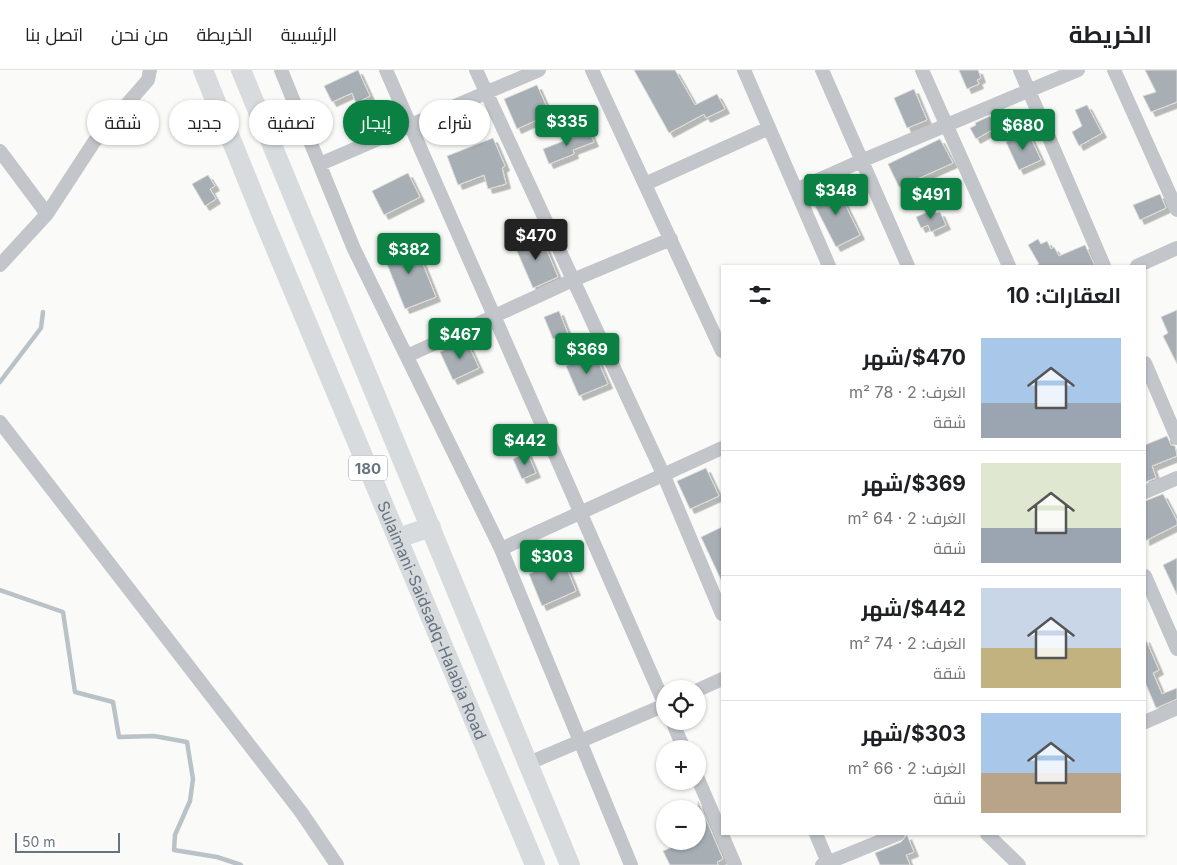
<!DOCTYPE html>
<html lang="ar">
<head>
<meta charset="utf-8">
<style>
  :root { --surface:#fff; --page:#f2f2f2; --text:#202124; --muted:#757577; --line:#e0e0e0; --accent:#0b8043 }
  body { margin:0; font-family:Inter,Cairo,sans-serif; background:var(--page); color:var(--text); direction:rtl; height:100vh; display:flex; flex-direction:column; font-size:19px; white-space:nowrap }
  * { box-sizing:border-box; margin:0 }
  p { font-size:16px; color:var(--muted) }
  .icon { flex:none; width:28px; height:28px; fill:none; stroke:currentColor; stroke-width:2; stroke-linecap:round; stroke-linejoin:round }
  .map { position:relative; flex:1; overflow:hidden; direction:ltr }
  .side { position:absolute; left:721px; top:195px; width:425px; height:570px; display:flex; flex-direction:column; background:var(--surface); border-radius:0px; box-shadow:0 1px 4px #0004; direction:rtl }
  .side>* { flex:none }
  .banner { position:absolute; left:15px; top:30px; width:475px; height:45px; direction:rtl; display:flex; gap:10px }
  .fabs { position:absolute; left:656px; top:610px; display:grid; gap:10px }
  .fabs a { display:grid; place-items:center; width:50px; height:50px; border-radius:50%; background:var(--surface); box-shadow:0 1px 4px #0004; font-size:25px }
  .scale { position:absolute; left:15px; bottom:12px; width:105px; box-sizing:border-box; padding-left:5px; border:2px solid #677480; border-top:0; font-size:14px; line-height:18px; white-space:nowrap; color:#677480; -webkit-text-stroke:4px #fff; paint-order:stroke }
  .price { position:absolute; translate:-50% -42px; padding:0 11px; border-radius:5px; background:var(--accent); color:#fff; font-size:16px; line-height:32px; filter:drop-shadow(0 1px 2px #0008) }
  .price::after { content:''; position:absolute; left:50%; top:30px; width:15px; height:11px; margin-left:-8px; background:inherit; clip-path:polygon(0 0,100% 0,50% 100%) }
  .price.on { background:#222; color:#fff }
  ul { padding:0; list-style:none }
  li { display:flex; align-items:center; gap:15px; height:125px; padding:0 25px }
  li+li { border-top:1px solid var(--line) }
  li span { display:grid; place-items:center; flex:none; width:140px; height:100px; border-radius:0px; color:#555 }
  li>.icon { margin-inline-start:auto }
  span .icon { width:60px; height:60px; fill:#fffc; stroke-width:1 }
  li b { font-size:21px }
  h2 { display:flex; justify-content:space-between; align-items:center; height:60px; padding:0 25px; font-size:21px }
  .tag { padding:0 18px; border-radius:22px; background:var(--surface); box-shadow:0 1px 4px #0004; font-size:18px; line-height:45px }
  .tag.on { background:var(--accent); color:#fff }
  header { display:flex; align-items:center; gap:30px; box-sizing:border-box; height:70px; padding:0 25px; background:var(--surface); border-bottom:1px solid var(--line) }
  header strong { font-size:24px }
  nav { display:flex; gap:28px; margin-inline-start:auto; font-size:18px }
  .map>svg:first-child { display:block }
</style>
</head>
<body>
<header>
<strong>الخريطة</strong>
<nav><a>الرئيسية</a><a>الخريطة</a><a>من نحن</a><a>اتصل بنا</a></nav>
</header>
<div class="map">
<svg width="1177" height="795" viewBox="0 0 1177 795">
  <defs>
    <filter id="shadow"><feDropShadow dx="4.5" dy="4.5" stdDeviation="0" flood-color="#0004"/></filter>
  </defs>
  <rect width="100%" height="100%" fill="#fafaf8"/>
  <g fill="none" stroke-linecap="round" stroke-linejoin="round">
    <!-- stream -->
    <path stroke="#b9c2c7" stroke-width="4.5" d="M 0,312 L 41,258 L 43,242
      M 0,520 L 63,542 L 75,622 L 113,632 L 119,667 L 154,666 L 187,672 L 193,709 L 190,731 L 175,765 L 174,780 L 217,787 L 241,795"/>
  </g>
  <!-- building -->
  <path fill="#a7aeb4" stroke="#dcdcda" filter="url(#shadow)" d="M 358,0 L 370,26 L 356,33 L 352,23 L 332,32 L 324,16 Z
    M 634,0 L 675,0 L 695,35 L 717,24 L 725,39 L 706,48 L 704,44 L 669,63 Z
    M 959,0 L 978,0 L 981,8 L 977,10 L 979,14 L 967,19 Z
    M 1145,0 L 1177,0 L 1177,32 L 1151,42 L 1143,26 L 1156,22 Z
    M 537,15 L 550,44 L 517,59 L 504,29 Z
    M 914,19 L 927,50 L 907,58 L 894,28 Z
    M 1087,35 L 1102,63 L 1079,76 L 1072,62 L 1082,56 L 1075,40 Z
    M 990,46 L 991,48 L 994,46 L 999,56 L 976,69 L 970,58 L 976,55 L 975,53 Z
    M 589,61 L 594,72 L 573,80 L 574,84 L 549,94 L 543,79 Z
    M 1028,62 L 1041,90 L 1019,100 L 1006,72 Z
    M 493,68 L 505,96 L 502,98 L 506,114 L 488,119 L 484,105 L 458,115 L 447,86 Z
    M 940,69 L 953,93 L 899,117 L 888,94 Z
    M 408,103 L 420,127 L 384,145 L 372,121 Z
    M 208,105 L 215,116 L 210,119 L 216,129 L 205,136 L 192,114 Z
    M 831,115 L 833,118 L 836,116 L 860,165 L 836,177 L 814,134 L 821,130 L 817,122 Z
    M 1160,124 L 1166,138 L 1140,150 L 1133,135 Z
    M 934,139 L 936,143 L 940,142 L 946,155 L 931,162 L 928,155 L 921,158 L 916,147 Z
    M 540,164 L 558,207 L 533,218 L 514,174 Z
    M 1038,169 L 1041,174 L 1047,171 L 1051,179 L 1054,177 L 1059,186 L 1085,175 L 1095,196 L 1035,196 L 1039,194 L 1028,175 Z
    M 414,172 L 436,227 L 405,239 L 383,184 Z
    M 1177,240 L 1177,294 L 1163,266 L 1168,263 L 1161,247 Z
    M 559,241 L 568,264 L 553,269 L 544,247 Z
    M 466,270 L 479,298 L 453,310 L 440,282 Z
    M 595,284 L 608,314 L 579,326 L 566,296 Z
    M 1167,366 L 1171,375 L 1175,376 L 1177,386 L 1152,396 L 1156,408 L 1145,412 L 1145,375 Z
    M 527,382 L 536,403 L 522,409 L 513,389 Z
    M 706,398 L 719,426 L 690,439 L 677,411 Z
    M 1163,424 L 1177,451 L 1177,455 L 1145,471 L 1145,431 Z
    M 722,457 L 722,512 L 701,467 Z
    M 1177,488 L 1177,525 L 1163,495 Z
    M 563,489 L 576,521 L 542,536 L 529,504 Z
    M 1145,568 L 1159,600 L 1153,603 L 1162,624 L 1177,618 L 1177,629 L 1156,638 L 1145,612 Z
    M 698,731 L 723,789 L 717,792 L 718,795 L 670,795 L 663,781 L 686,771 L 698,771 Z
    M 907,765 L 914,782 L 906,785 L 910,795 L 880,795 L 875,783 L 901,772 Z"/>
  <g fill="none" stroke-linecap="round" stroke-linejoin="round">
    <!-- minor -->
    <path stroke="#c2c5c9" stroke-width="14" d="M 281,0 L 354,179 L 501,479 L 631,795
      M 386,0 L 665,635
      M 476,0 L 664,406 L 722,544
      M 592,0 L 722,281
      M 744,0 L 829,196
      M 822,0 L 908,196
      M 922,0 L 1009,196
      M 1020,0 L 1104,196
      M 1114,0 L 1177,140
      M 0,81 L 47,144
      M 320,94 L 539,0
      M 645,114 L 769,58
      M 796,120 L 861,91 L 1078,0
      M 0,195 L 47,144 L 94,72 L 148,10 L 150,0
      M 1137,196 L 1177,178
      M 407,286 L 573,210 L 671,169
      M 1145,293 L 1177,368
      M 0,352 L 301,742 L 337,795
      M 1145,422 L 1177,408
      M 501,479 L 722,378
      M 1145,506 L 1177,579
      M 698,620 L 722,609
      M 672,651 L 684,679
      M 1145,652 L 1177,638
      M 529,693 L 665,635
      M 698,709 L 735,795
      M 816,764 L 829,795
      M 987,764 L 1019,795
      M 822,795 L 898,764"/>
    <!-- highway -->
    <g stroke="#d8dbde" stroke-width="20">
      <path id="s1" d="M 203,0 L 262,146 L 535,795"/>
      <path d="M 241,0 L 570,795"/>
      <path d="M 398,468 L 431,457"/>
    </g>
  </g>
  <g text-anchor="middle" dominant-baseline="central" stroke-width="5" stroke-linejoin="round" paint-order="stroke">
    <!-- shield labels -->
    <rect fill="#fff" stroke="#959ea6" stroke-width="1" x="349" y="385.5" width="38" height="25" rx="4"/>
    <g font-size="15" font-weight="bold" fill="#677480">
      <text x="368" y="398">180</text>
    </g>
    <!-- street labels -->
    <g font-size="16" fill="#677480" stroke="#fff">
      <text stroke="none"><textPath href="#s1" startOffset="596">Sulaimani-Saidsadq-Halabja Road</textPath></text>
    </g>
  </g>
</svg>
<div class="fabs">
<a><svg class="icon" aria-label="locate" viewBox="0 0 24 24"><circle cx="12" cy="12" r="6"/><path d="M12 2v4M12 18v4M2 12h4M18 12h4"/></svg></a>
<a>+</a>
<a>−</a>
</div>
<div class="scale">50 m</div>
<b class="price" style="left:567px;top:77px">$335</b>
<b class="price" style="left:1023px;top:81px">$680</b>
<b class="price" style="left:836px;top:146px">$348</b>
<b class="price" style="left:931px;top:150px">$491</b>
<b class="price on" style="left:536px;top:191px">$470</b>
<b class="price" style="left:409px;top:205px">$382</b>
<b class="price" style="left:460px;top:290px">$467</b>
<b class="price" style="left:587px;top:305px">$369</b>
<b class="price" style="left:525px;top:396px">$442</b>
<b class="price" style="left:552px;top:512px">$303</b>
<div class="banner">
<a class="tag">شراء</a>
<a class="tag on">إيجار</a>
<a class="tag">تصفية</a>
<a class="tag">جديد</a>
<a class="tag">شقة</a>
</div>
<section class="side">
<h2>العقارات: 10<svg class="icon" aria-label="filters" viewBox="0 0 24 24"><path d="M4 7h16M4 17h16"/><circle cx="9" cy="7" r="2"/><circle cx="15" cy="17" r="2"/></svg></h2>
<ul>
<li><span style="background:linear-gradient(#a9c7e8 65%,#9aa5b1 0)"><svg class="icon" aria-label="home" viewBox="0 0 24 24"><path d="M3 11l9-7 9 7M6 9v11h12V9"/></svg></span><div><b>$470/شهر</b><p>الغرف: 2 · 78 m²</p><p>شقة</p></div></li>
<li><span style="background:linear-gradient(#dfe7d0 65%,#9aa5b1 0)"><svg class="icon" aria-label="home" viewBox="0 0 24 24"><path d="M3 11l9-7 9 7M6 9v11h12V9"/></svg></span><div><b>$369/شهر</b><p>الغرف: 2 · 64 m²</p><p>شقة</p></div></li>
<li><span style="background:linear-gradient(#c9d6e8 60%,#c2b280 0)"><svg class="icon" aria-label="home" viewBox="0 0 24 24"><path d="M3 11l9-7 9 7M6 9v11h12V9"/></svg></span><div><b>$442/شهر</b><p>الغرف: 2 · 74 m²</p><p>شقة</p></div></li>
<li><span style="background:linear-gradient(#a9c7e8 60%,#b9a48a 0)"><svg class="icon" aria-label="home" viewBox="0 0 24 24"><path d="M3 11l9-7 9 7M6 9v11h12V9"/></svg></span><div><b>$303/شهر</b><p>الغرف: 2 · 66 m²</p><p>شقة</p></div></li>
</ul>
</section>
</div>
</body>
</html>
